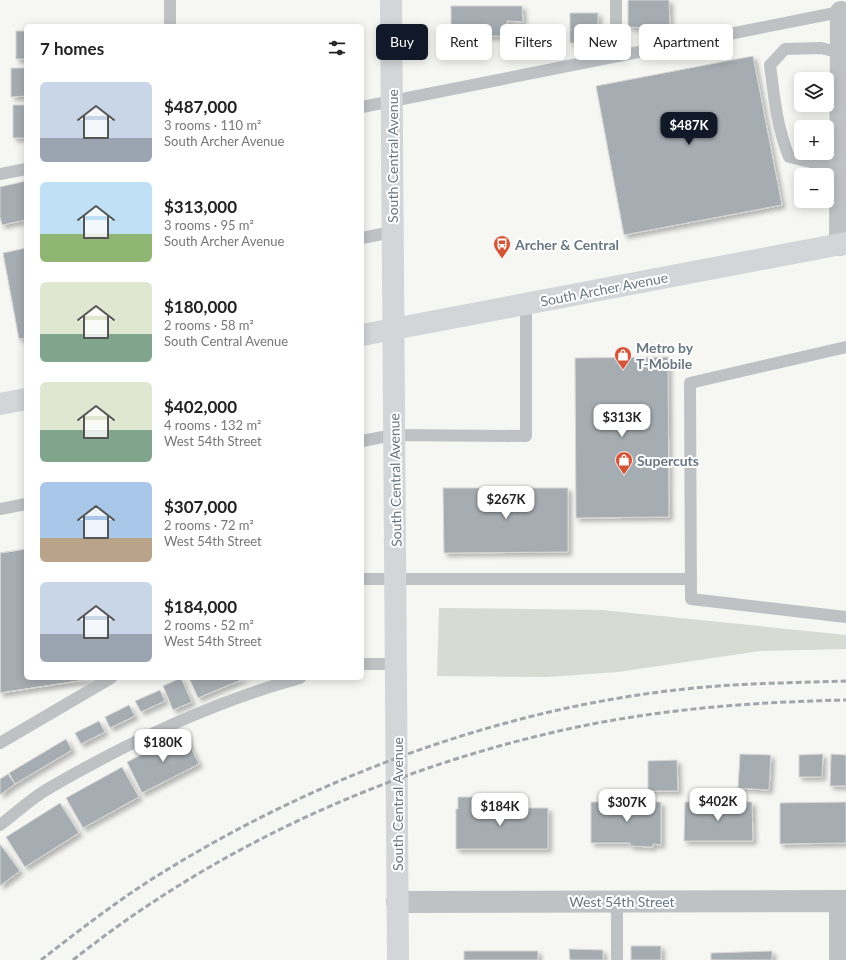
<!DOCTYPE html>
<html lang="en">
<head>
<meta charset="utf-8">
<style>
  :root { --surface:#fff; --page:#f6f6f6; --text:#222; --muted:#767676; --accent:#111827 }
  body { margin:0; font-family:Lato,sans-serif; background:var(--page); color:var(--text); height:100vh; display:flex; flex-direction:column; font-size:15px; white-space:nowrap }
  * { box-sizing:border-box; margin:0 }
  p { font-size:13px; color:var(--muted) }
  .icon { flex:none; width:22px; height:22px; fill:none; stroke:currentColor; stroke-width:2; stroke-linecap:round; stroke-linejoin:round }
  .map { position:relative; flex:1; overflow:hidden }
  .sheet { position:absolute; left:24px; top:24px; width:340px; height:656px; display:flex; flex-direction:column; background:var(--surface); border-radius:6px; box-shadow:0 2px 10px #0003 }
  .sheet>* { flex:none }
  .top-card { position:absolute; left:376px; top:24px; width:380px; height:36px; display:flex; gap:8px }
  .buttons { position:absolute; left:794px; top:72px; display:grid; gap:8px }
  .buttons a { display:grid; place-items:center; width:40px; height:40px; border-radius:6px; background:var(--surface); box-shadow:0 2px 10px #0003; font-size:20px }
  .price { position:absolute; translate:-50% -34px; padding:0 9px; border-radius:8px; background:#fff; color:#222; font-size:13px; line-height:26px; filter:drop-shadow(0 1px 2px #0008) }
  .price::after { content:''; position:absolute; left:50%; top:24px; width:12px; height:9px; margin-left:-6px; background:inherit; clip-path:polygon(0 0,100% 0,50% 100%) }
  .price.active { background:var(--accent); color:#fff }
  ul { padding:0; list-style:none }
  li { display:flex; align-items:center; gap:12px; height:100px; padding:0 16px }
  li span { display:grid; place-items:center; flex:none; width:112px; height:80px; border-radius:6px; color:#555 }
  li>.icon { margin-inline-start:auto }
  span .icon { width:48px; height:48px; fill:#fffc; stroke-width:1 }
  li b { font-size:17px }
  h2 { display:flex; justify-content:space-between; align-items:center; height:48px; padding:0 16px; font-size:17px }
  .tag { padding:0 14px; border-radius:6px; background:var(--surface); box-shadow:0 2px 10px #0003; font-size:14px; line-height:36px }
  .tag.active { background:var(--accent); color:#fff }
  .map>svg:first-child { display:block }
</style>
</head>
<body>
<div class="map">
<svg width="846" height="960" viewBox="0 0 846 960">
  <defs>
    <filter id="shadow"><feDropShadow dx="3.5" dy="3.5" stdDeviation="2" flood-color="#0004"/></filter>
  </defs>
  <rect width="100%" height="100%" fill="#f6f6f3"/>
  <!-- green -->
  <path fill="#d6dbd3" d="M 439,608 L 602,610 L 846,635 L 846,649 L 760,651 L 618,672 L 548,677 L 437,676 Z"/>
  <!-- building -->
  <path fill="#a6adb2" stroke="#d8d7d6" filter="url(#shadow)" d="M 628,0 L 669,0 L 670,29 L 628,27 Z
    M 451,6 L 522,6 L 523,22 L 507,21 L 506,36 L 451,36 Z
    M 570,13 L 598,13 L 598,43 L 570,43 Z
    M 16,31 L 26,31 L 26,59 L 16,59 Z
    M 753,56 L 782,205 L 624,235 L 596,86 Z
    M 11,68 L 26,68 L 26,96 L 11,97 Z
    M 13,105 L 26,105 L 26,138 L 13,138 Z
    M 26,181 L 26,220 L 2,225 L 0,217 L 0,187 Z
    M 26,248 L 26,338 L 19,339 L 3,253 Z
    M 668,357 L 669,517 L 576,518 L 575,358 Z
    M 443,488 L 568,488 L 568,552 L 444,553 Z
    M 26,549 L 26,678 L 98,678 L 0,693 L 0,553 Z
    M 26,549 L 26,678 L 98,678 L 0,693 L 0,553 Z
    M 26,549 L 26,678 L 98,678 L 0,693 L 0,553 Z
    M 181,678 L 192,702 L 173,710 L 163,686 Z
    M 189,678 L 246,678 L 198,698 Z
    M 160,690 L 165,701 L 141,712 L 135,701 Z
    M 129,705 L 135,716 L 110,728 L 105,717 Z
    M 99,721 L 105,732 L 81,744 L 75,733 Z
    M 184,733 L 199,764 L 142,793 L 127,762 Z
    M 66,739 L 72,750 L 15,784 L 9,773 Z
    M 740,754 L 771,755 L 769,790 L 738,788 Z
    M 823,754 L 822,777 L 799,777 L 799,755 Z
    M 831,754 L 846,755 L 846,786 L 830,786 Z
    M 677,760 L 678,791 L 648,791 L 648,761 Z
    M 122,767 L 139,797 L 83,828 L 66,798 Z
    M 8,774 L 15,784 L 0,795 L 0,779 Z
    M 458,797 L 483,797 L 483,808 L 548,808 L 548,849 L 456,849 L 456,809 L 458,809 Z
    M 591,802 L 661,802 L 661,845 L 653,844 L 653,847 L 630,846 L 630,843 L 591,843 Z
    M 685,802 L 752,802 L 753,841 L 684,841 Z
    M 846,802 L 846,843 L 780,844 L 780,803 Z
    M 60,803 L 79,833 L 25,867 L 6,837 Z
    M 0,844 L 20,871 L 0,886 Z
    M 631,946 L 661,946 L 661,960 L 631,960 Z
    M 569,949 L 603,950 L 603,960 L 570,960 Z
    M 464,951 L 538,951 L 538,960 L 464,960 Z
    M 772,951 L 772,960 L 711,960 L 711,953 Z"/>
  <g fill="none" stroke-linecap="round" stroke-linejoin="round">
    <!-- lane -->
    <path stroke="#bec2c5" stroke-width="12" d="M 170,0 L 170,26
      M 616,0 L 616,56
      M 841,53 L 821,48 L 785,49 L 770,65 C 774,96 777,128 789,157 L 841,169
      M 362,107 L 845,11
      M 0,174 L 26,169
      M 362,238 L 392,232
      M 846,347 L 690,383 L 691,599 L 846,617
      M 362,441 L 393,435 L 526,436 L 526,304
      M 0,509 L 26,504
      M 362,579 L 691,579
      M 362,664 L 396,664
      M 0,743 L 111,678
      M 0,825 C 17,812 33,797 51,787 C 127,743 216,701 300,678
      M 617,901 L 617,960"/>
    <!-- street -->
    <path stroke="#bec2c5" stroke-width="22" d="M 840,245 L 841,12
      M 840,901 L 840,960
      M 397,902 L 846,901"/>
    <!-- secondary -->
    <path stroke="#d2d6d9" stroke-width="22" d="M 391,0 L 398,960
      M 362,335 L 846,243
      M 0,404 L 26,399"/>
    <!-- rail -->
    <path stroke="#a0a6aa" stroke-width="3" stroke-dasharray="6 3" stroke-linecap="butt" d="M 41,960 C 81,929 122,897 165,871 C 319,776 504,708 685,689 C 738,683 792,683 846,681
      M 73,960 C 216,846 390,768 568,729 C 659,709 753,702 846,700"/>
  </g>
  <!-- icons -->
  <defs>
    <g id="bus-pin" transform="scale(0.9)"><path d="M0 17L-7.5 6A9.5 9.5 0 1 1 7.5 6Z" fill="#d35436" stroke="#fff"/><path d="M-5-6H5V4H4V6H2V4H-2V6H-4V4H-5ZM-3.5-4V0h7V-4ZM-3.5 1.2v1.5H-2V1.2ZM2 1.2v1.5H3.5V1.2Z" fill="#fff"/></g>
    <g id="shop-pin" transform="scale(0.9)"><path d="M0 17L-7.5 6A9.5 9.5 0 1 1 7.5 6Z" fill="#d35436" stroke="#fff"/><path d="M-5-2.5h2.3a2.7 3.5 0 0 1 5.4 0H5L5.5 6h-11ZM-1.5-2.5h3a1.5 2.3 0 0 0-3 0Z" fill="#fff"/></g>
  </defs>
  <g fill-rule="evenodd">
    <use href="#bus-pin" x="502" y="244"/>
    <use href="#shop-pin" x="623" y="355"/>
    <use href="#shop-pin" x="624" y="460"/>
  </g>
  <g text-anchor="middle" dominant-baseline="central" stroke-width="4" stroke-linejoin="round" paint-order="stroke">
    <!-- street labels -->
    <g font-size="14" fill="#687781" stroke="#fff">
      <text transform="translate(392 156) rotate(-90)">South Central Avenue</text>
      <text transform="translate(604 289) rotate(-11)">South Archer Avenue</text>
      <text transform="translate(395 480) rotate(-91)">South Central Avenue</text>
      <text transform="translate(397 804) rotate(-90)">South Central Avenue</text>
      <text x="622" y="901">West 54th Street</text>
    </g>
    <!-- poi labels -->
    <g font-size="14" font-weight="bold" fill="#687781" stroke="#fff" text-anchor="start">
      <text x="515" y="244">Archer &amp; Central</text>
      <text x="636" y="347">Metro by<tspan x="636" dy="16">T-Mobile</tspan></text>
      <text x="637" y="460">Supercuts</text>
    </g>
  </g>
</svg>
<div class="buttons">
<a><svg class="icon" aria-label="layers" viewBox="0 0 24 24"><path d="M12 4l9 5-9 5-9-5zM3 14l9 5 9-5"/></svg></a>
<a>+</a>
<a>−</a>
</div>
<b class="price active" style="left:689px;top:146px">$487K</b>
<b class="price" style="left:622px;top:438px">$313K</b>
<b class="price" style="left:506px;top:520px">$267K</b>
<b class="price" style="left:163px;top:763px">$180K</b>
<b class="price" style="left:718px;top:822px">$402K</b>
<b class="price" style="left:627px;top:823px">$307K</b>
<b class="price" style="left:500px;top:827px">$184K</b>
<div class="top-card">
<a class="tag active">Buy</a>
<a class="tag">Rent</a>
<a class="tag">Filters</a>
<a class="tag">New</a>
<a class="tag">Apartment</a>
</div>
<section class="sheet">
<h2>7 homes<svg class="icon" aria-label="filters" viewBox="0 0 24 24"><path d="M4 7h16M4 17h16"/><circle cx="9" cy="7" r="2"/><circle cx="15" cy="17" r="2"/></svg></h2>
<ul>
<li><span style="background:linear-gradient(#c9d6e8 70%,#9aa5b1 0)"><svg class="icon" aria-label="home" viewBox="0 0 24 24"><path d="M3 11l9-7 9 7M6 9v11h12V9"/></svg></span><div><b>$487,000</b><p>3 rooms · 110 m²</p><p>South Archer Avenue</p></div></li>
<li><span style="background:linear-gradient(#bfe0f5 65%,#8fb573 0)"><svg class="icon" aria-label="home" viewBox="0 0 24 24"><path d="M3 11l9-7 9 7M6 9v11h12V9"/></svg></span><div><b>$313,000</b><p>3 rooms · 95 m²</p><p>South Archer Avenue</p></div></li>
<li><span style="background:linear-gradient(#dfe7d0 65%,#7fa58c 0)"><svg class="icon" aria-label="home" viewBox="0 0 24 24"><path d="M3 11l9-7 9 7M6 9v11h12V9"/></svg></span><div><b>$180,000</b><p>2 rooms · 58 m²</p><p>South Central Avenue</p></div></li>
<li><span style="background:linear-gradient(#dfe7d0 60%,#7fa58c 0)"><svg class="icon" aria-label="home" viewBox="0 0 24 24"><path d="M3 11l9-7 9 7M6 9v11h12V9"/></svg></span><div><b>$402,000</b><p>4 rooms · 132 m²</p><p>West 54th Street</p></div></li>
<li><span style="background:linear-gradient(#a9c7e8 70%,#b9a48a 0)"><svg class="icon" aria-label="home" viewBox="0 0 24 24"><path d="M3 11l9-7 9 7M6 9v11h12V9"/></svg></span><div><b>$307,000</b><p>2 rooms · 72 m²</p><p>West 54th Street</p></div></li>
<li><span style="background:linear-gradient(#c9d6e8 65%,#9aa5b1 0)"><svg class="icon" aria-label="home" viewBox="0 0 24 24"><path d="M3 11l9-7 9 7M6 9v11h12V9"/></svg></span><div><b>$184,000</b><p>2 rooms · 52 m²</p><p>West 54th Street</p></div></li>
</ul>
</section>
</div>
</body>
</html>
